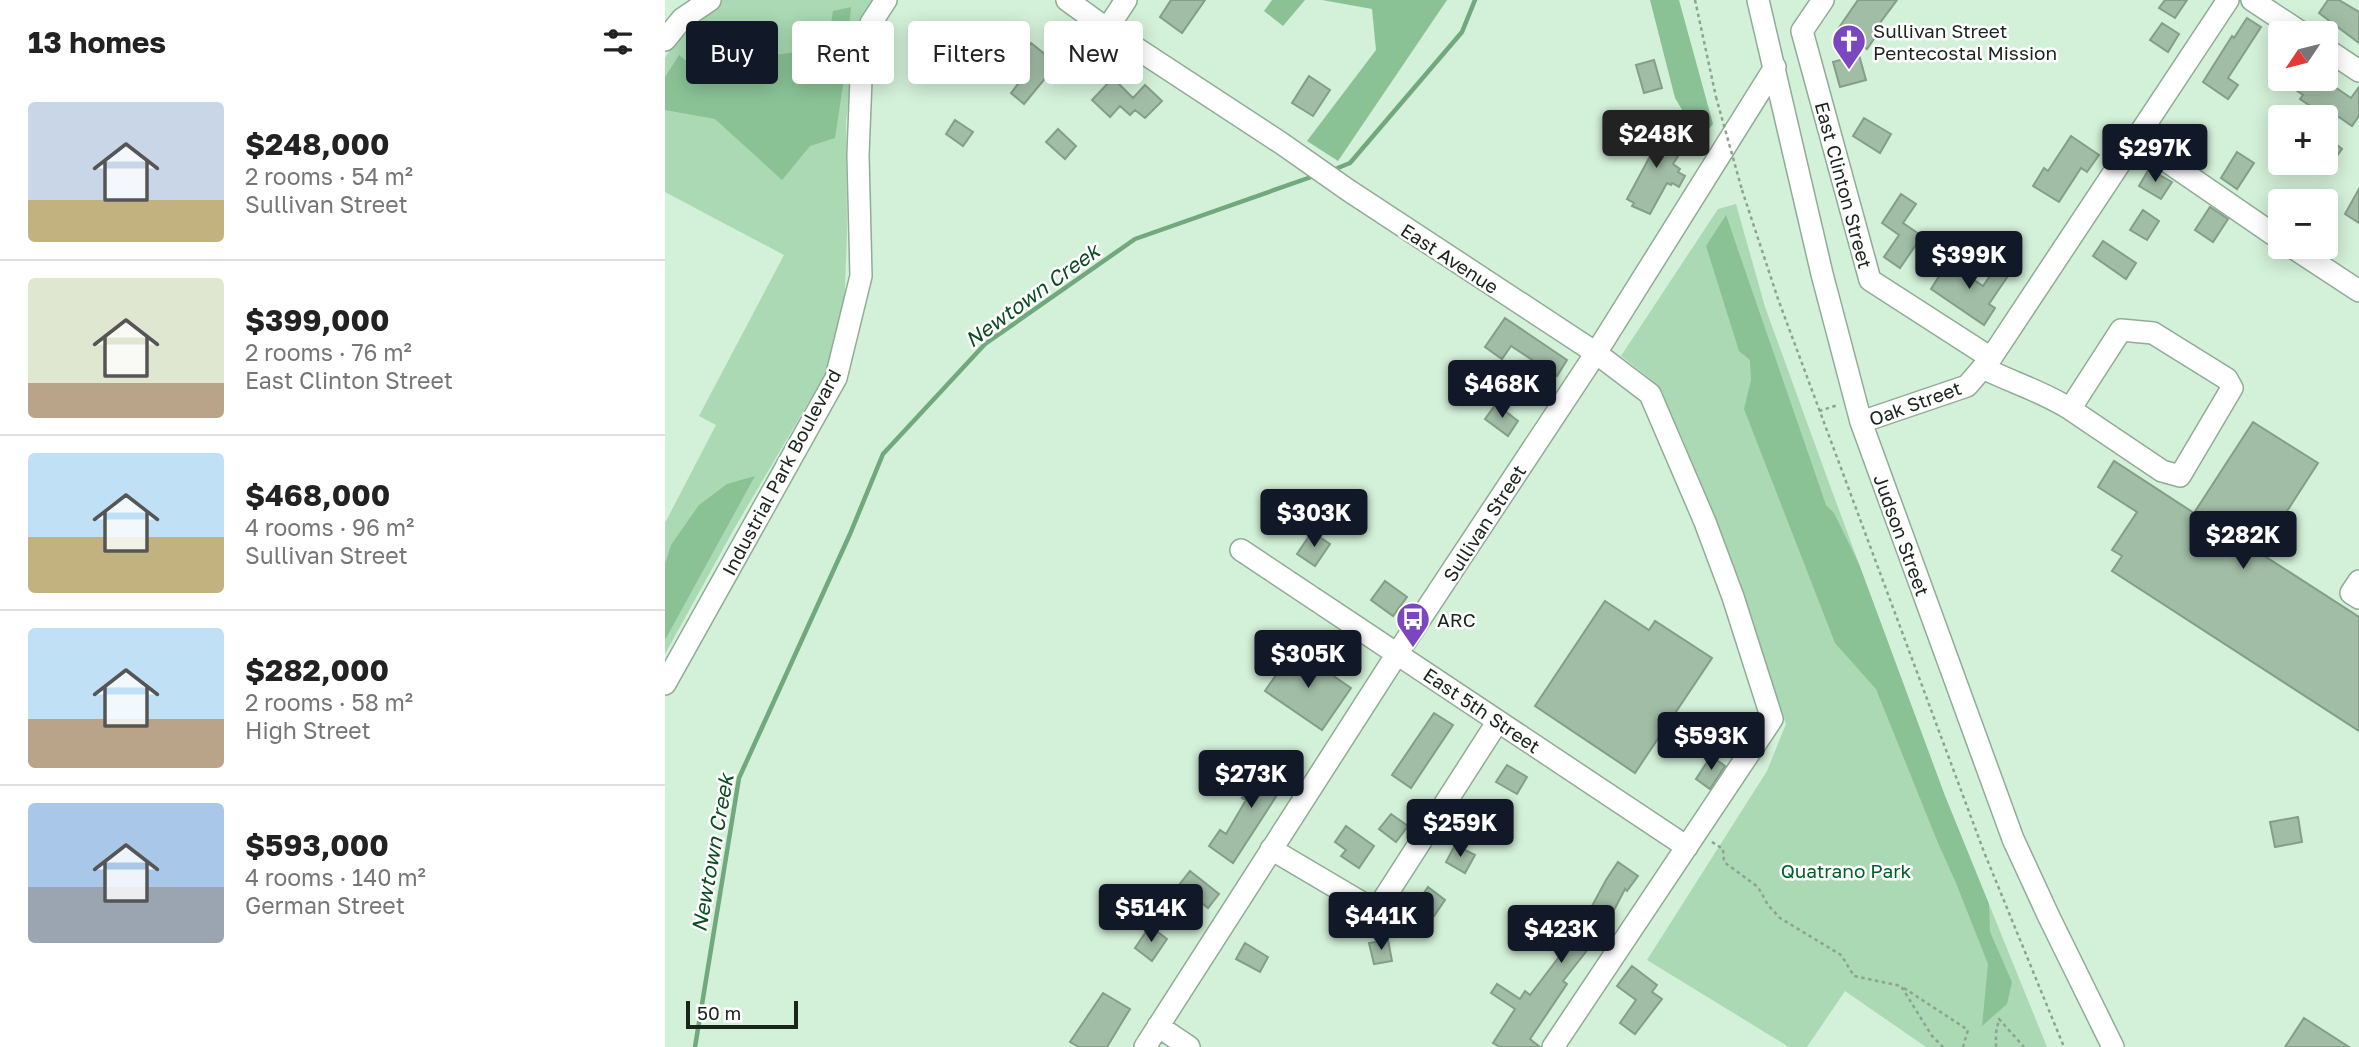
<!DOCTYPE html>
<html lang="en">
<head>
<meta charset="utf-8">
<style>
  :root { --surface:#fff; --page:#f2f2f2; --text:#222; --muted:#767676; --line:#e0e0e0; --accent:#111827 }
  body { margin:0; font-family:"Golos Text",sans-serif; background:var(--page); color:var(--text); height:100vh; display:flex; flex-direction:column; font-size:26px; white-space:nowrap }
  * { box-sizing:border-box; margin:0 }
  p { font-size:23px; color:var(--muted) }
  .icon { flex:none; width:38px; height:38px; fill:none; stroke:currentColor; stroke-width:2; stroke-linecap:round; stroke-linejoin:round }
  .map { position:relative; flex:1; overflow:hidden }
  .panel { display:flex; flex-direction:column; background:var(--surface); width:665px }
  .panel>* { flex:none }
  .banner { position:absolute; left:21px; top:21px; width:665px; height:63px; display:flex; gap:14px }
  .needle { width:46px; rotate:235deg }
  .controls { position:absolute; left:1603px; top:21px; display:grid; gap:14px }
  .controls a { display:grid; place-items:center; width:70px; height:70px; border-radius:7px; background:var(--surface); box-shadow:0 4px 18px #0003; font-size:35px }
  .scale { position:absolute; left:21px; bottom:18px; width:112px; box-sizing:border-box; padding-left:7px; border:4px solid #19241b; border-top:0; font-size:19px; line-height:24px; white-space:nowrap; color:#19241b; -webkit-text-stroke:5px #fff; paint-order:stroke }
  .price { position:absolute; translate:-50% -60px; padding:0 16px; border-radius:7px; background:var(--accent); color:#fff; font-size:23px; line-height:46px; filter:drop-shadow(0 2px 4px #0008) }
  .price::after { content:''; position:absolute; left:50%; top:42px; width:21px; height:16px; margin-left:-10px; background:inherit; clip-path:polygon(0 0,100% 0,50% 100%) }
  .price.selected { background:#222; color:#fff }
  ul { padding:0; list-style:none }
  li { display:flex; align-items:center; gap:21px; height:175px; padding:0 28px }
  li+li { border-top:2px solid var(--line) }
  li span { display:grid; place-items:center; flex:none; width:196px; height:140px; border-radius:7px; color:#555 }
  li>.icon { margin-inline-start:auto }
  span .icon { width:84px; height:84px; fill:#fffc; stroke-width:1 }
  li b { font-size:30px }
  h2 { display:flex; justify-content:space-between; align-items:center; height:84px; padding:0 28px; font-size:30px }
  .pill { padding:0 24px; border-radius:7px; background:var(--surface); box-shadow:0 4px 18px #0003; font-size:24px; line-height:63px }
  .pill.selected { background:var(--accent); color:#fff }
  main { display:flex; flex:1; min-height:0 }
  .map>svg:first-child { display:block }
</style>
</head>
<body>
<main>
<section class="panel">
<h2>13 homes<svg class="icon" aria-label="filters" viewBox="0 0 24 24"><path d="M4 7h16M4 17h16"/><circle cx="9" cy="7" r="2"/><circle cx="15" cy="17" r="2"/></svg></h2>
<ul>
<li><span style="background:linear-gradient(#c9d6e8 70%,#c2b280 0)"><svg class="icon" aria-label="home" viewBox="0 0 24 24"><path d="M3 11l9-7 9 7M6 9v11h12V9"/></svg></span><div><b>$248,000</b><p>2 rooms · 54 m²</p><p>Sullivan Street</p></div></li>
<li><span style="background:linear-gradient(#dfe7d0 75%,#b9a48a 0)"><svg class="icon" aria-label="home" viewBox="0 0 24 24"><path d="M3 11l9-7 9 7M6 9v11h12V9"/></svg></span><div><b>$399,000</b><p>2 rooms · 76 m²</p><p>East Clinton Street</p></div></li>
<li><span style="background:linear-gradient(#bfe0f5 60%,#c2b280 0)"><svg class="icon" aria-label="home" viewBox="0 0 24 24"><path d="M3 11l9-7 9 7M6 9v11h12V9"/></svg></span><div><b>$468,000</b><p>4 rooms · 96 m²</p><p>Sullivan Street</p></div></li>
<li><span style="background:linear-gradient(#bfe0f5 65%,#b9a48a 0)"><svg class="icon" aria-label="home" viewBox="0 0 24 24"><path d="M3 11l9-7 9 7M6 9v11h12V9"/></svg></span><div><b>$282,000</b><p>2 rooms · 58 m²</p><p>High Street</p></div></li>
<li><span style="background:linear-gradient(#a9c7e8 60%,#9aa5b1 0)"><svg class="icon" aria-label="home" viewBox="0 0 24 24"><path d="M3 11l9-7 9 7M6 9v11h12V9"/></svg></span><div><b>$593,000</b><p>4 rooms · 140 m²</p><p>German Street</p></div></li>
</ul>
</section>
<div class="map">
<svg width="1694" height="1047" viewBox="0 0 1694 1047">
  <rect width="100%" height="100%" fill="#d3f0d8"/>
  <!-- green -->
  <path fill="#aad9b3" d="M 55,0 L 213,0 L 193,35 L 181,121 L 182,233 L 179,316 L 162,371 L 69,529 L 0,654 L 0,523 L 51,425 L 34,416 L 119,255 L 0,192 L 0,58 L 26,17 Z
    M 1071,204 L 1100,307 L 1164,483 L 1280,796 L 1382,1047 L 1261,1047 L 1180,991 L 1142,1047 L 1124,1047 L 982,960 L 1102,771 L 1121,724 L 1019,442 L 988,381 L 956,356 L 1053,209 Z"/>
  <!-- forest -->
  <path fill="#8ac295" d="M 607,0 L 640,0 L 618,26 L 599,11 Z
    M 657,0 L 782,0 L 673,161 L 642,141 L 711,50 L 707,9 Z
    M 985,0 L 1014,0 L 1048,124 L 1035,140 L 1010,98 Z
    M 186,7 L 180,72 L 170,138 L 145,146 L 117,180 L 50,119 L 0,110 L 0,77 L 14,55 L 25,64 L 67,73 L 83,68 L 102,56 L 154,49 L 164,36 L 168,11 Z
    M 1061,215 L 1161,505 L 1169,513 L 1194,564 L 1280,796 L 1324,904 L 1325,932 L 1347,982 L 1342,1004 L 1317,1026 L 1323,964 L 1291,883 L 1273,843 L 1211,689 L 1170,643 L 1079,409 L 1086,380 L 1085,360 L 1074,351 L 1041,246 Z
    M 90,476 L 0,640 L 0,564 L 6,545 L 34,505 L 62,484 Z"/>
  <g fill="none" stroke-linecap="round" stroke-linejoin="round">
    <!-- stream -->
    <path stroke="#71a87d" stroke-width="4.5" d="M 668,170 L 685,163 L 797,32 L 810,0
      M 30,1047 L 74,778 L 185,534 L 218,454 L 320,344 L 470,239 L 649,176"/>
  </g>
  <!-- building -->
  <path fill="#a1bda6" stroke="#849e88" stroke-width="2" d="M 506,0 L 540,0 L 517,33 L 495,17 Z
    M 1193,0 L 1232,0 L 1209,31 L 1213,33 L 1202,49 L 1173,29 Z
    M 1500,0 L 1522,0 L 1510,18 L 1494,8 Z
    M 1663,0 L 1674,0 L 1694,12 L 1694,43 L 1654,13 Z
    M 1582,18 L 1596,27 L 1563,78 L 1573,85 L 1563,99 L 1538,82 L 1567,36 L 1569,38 Z
    M 1497,23 L 1514,34 L 1503,52 L 1485,40 Z
    M 366,43 L 392,64 L 359,104 L 346,93 L 360,75 L 348,65 Z
    M 1194,55 L 1201,80 L 1175,87 L 1168,62 Z
    M 989,60 L 997,88 L 979,93 L 971,65 Z
    M 644,76 L 665,90 L 648,116 L 627,103 Z
    M 448,78 L 468,98 L 480,85 L 497,101 L 480,118 L 470,110 L 465,115 L 455,106 L 445,117 L 427,100 Z
    M 1615,79 L 1658,79 L 1686,98 L 1694,87 L 1694,116 L 1687,126 L 1658,106 L 1654,112 L 1635,99 L 1638,95 Z
    M 1199,118 L 1226,134 L 1215,153 L 1188,136 Z
    M 290,120 L 308,132 L 298,146 L 281,134 Z
    M 976,122 L 1014,145 L 1012,147 L 1017,150 L 1008,164 L 1015,169 L 1013,172 L 1020,176 L 1014,187 L 1007,183 L 1006,185 L 1002,183 L 985,214 L 967,206 L 969,203 L 962,199 L 990,147 L 969,133 Z
    M 393,129 L 411,146 L 400,159 L 381,142 Z
    M 1406,136 L 1434,155 L 1422,172 L 1416,168 L 1394,202 L 1368,186 L 1379,168 L 1383,171 Z
    M 1666,140 L 1677,149 L 1661,171 L 1661,146 Z
    M 1572,152 L 1589,163 L 1572,189 L 1556,178 Z
    M 1484,169 L 1507,182 L 1496,199 L 1474,186 Z
    M 1694,189 L 1694,223 L 1680,214 Z
    M 1236,194 L 1251,204 L 1238,223 L 1257,236 L 1235,268 L 1219,257 L 1234,235 L 1217,223 Z
    M 1545,207 L 1563,219 L 1548,242 L 1530,230 Z
    M 1478,210 L 1494,221 L 1482,240 L 1465,230 Z
    M 1438,241 L 1471,263 L 1461,279 L 1428,256 Z
    M 1283,262 L 1318,286 L 1331,267 L 1343,276 L 1324,304 L 1330,308 L 1319,325 L 1266,289 Z
    M 840,318 L 902,360 L 892,376 L 846,346 L 837,359 L 820,347 Z
    M 831,404 L 853,421 L 843,436 L 820,419 Z
    M 1588,422 L 1653,463 L 1595,553 L 1694,617 L 1694,731 L 1447,571 L 1457,556 L 1447,550 L 1472,512 L 1433,487 L 1449,461 L 1529,513 Z
    M 647,532 L 665,544 L 650,566 L 632,554 Z
    M 720,581 L 742,597 L 728,616 L 706,600 Z
    M 940,601 L 984,630 L 990,621 L 1047,658 L 970,773 L 870,706 Z
    M 629,649 L 686,688 L 657,730 L 600,691 Z
    M 769,713 L 788,725 L 746,788 L 727,775 Z
    M 1046,756 L 1060,766 L 1045,789 L 1031,779 Z
    M 598,758 L 625,775 L 568,863 L 544,846 L 555,830 L 561,834 L 581,800 L 577,798 L 592,777 L 588,775 Z
    M 842,765 L 862,777 L 852,794 L 831,782 Z
    M 819,807 L 846,825 L 836,841 L 809,823 Z
    M 726,814 L 743,826 L 731,842 L 714,829 Z
    M 1633,817 L 1637,842 L 1610,847 L 1605,822 Z
    M 681,826 L 709,846 L 694,868 L 676,856 L 681,850 L 670,842 Z
    M 790,845 L 810,855 L 800,873 L 781,862 Z
    M 953,862 L 973,876 L 962,891 L 960,889 L 948,912 L 945,910 L 927,944 L 898,981 L 902,984 L 865,1039 L 875,1047 L 835,1047 L 828,1043 L 850,1009 L 826,993 L 832,984 L 855,999 L 860,991 L 865,995 L 897,953 L 892,949 L 906,931 L 904,930 L 912,915 L 920,919 L 941,880 Z
    M 525,871 L 554,894 L 543,908 L 514,885 Z
    M 763,887 L 780,900 L 769,916 L 752,903 Z
    M 485,926 L 502,939 L 487,961 L 470,948 Z
    M 723,940 L 727,961 L 709,964 L 704,943 Z
    M 580,943 L 603,957 L 595,972 L 571,959 Z
    M 967,966 L 992,985 L 987,992 L 997,999 L 970,1034 L 955,1023 L 971,1000 L 952,986 Z
    M 438,993 L 465,1009 L 442,1047 L 414,1047 L 405,1042 Z
    M 1639,1018 L 1684,1047 L 1620,1047 Z"/>
  <g fill="none" stroke-linecap="round" stroke-linejoin="round">
    <!-- minor casing -->
    <g stroke="#91ac96" stroke-width="24">
      <path id="minor" d="M 402,0 L 442,29 L 616,143 L 683,190 L 931,353 L 985,394 L 1040,522 L 1068,597 L 1107,719 L 888,1047
        M 1093,0 L 1157,274 L 1196,422 L 1348,839 L 1384,917 L 1448,1047
        M 1158,0 L 1137,31 L 1205,280 L 1326,358
        M 1587,0 L 1637,33
        M 442,29 L 461,0
        M 0,40 L 17,19 L 45,0
        M 1661,49 L 1694,71
        M 1471,140 L 1615,239
        M 1627,247 L 1694,291
        M 1318,368 C 1346,382 1379,392 1405,409 L 1497,471 L 1515,476 L 1567,388 L 1562,379 L 1488,333 L 1456,330 L 1405,409
        M 1196,422 L 1302,386 L 1326,358 L 1563,0
        M 576,550 L 1022,847
        M 1694,581 L 1686,593 L 1694,598
        M 0,684 L 171,378 L 196,276 L 193,155 L 196,79 L 206,23 L 221,0
        M 606,849 L 711,911 L 833,721
        M 493,1026 L 524,1047
        M 480,1047 L 732,654 L 931,353 L 1110,67"/>
    </g>
    <!-- path -->
    <path stroke="#8da391" stroke-width="2.5" stroke-dasharray="3.5 3.5" stroke-linecap="butt" d="M 1030,0 L 1051,97
      M 1077,190 L 1113,299 L 1319,852 L 1399,1047
      M 1154,411 L 1173,405
      M 1047,842 L 1058,849 L 1059,862 L 1093,887 L 1103,905 L 1115,918 L 1176,955 L 1189,976 L 1236,986 L 1267,1036 L 1278,1047
      M 1239,988 L 1303,1030 L 1298,1047
      M 1331,1047 L 1331,1033 L 1334,1019 L 1359,1047"/>
    <!-- minor -->
    <use href="#minor" stroke="#fff" stroke-width="21"/>
    <!-- path-bridge -->
    <path stroke="#8da391" stroke-width="2.5" stroke-dasharray="3.5 3.5" stroke-linecap="butt" d="M 1051,97 L 1077,190"/>
  </g>
  <!-- icons -->
  <defs>
    <g id="church-pin" transform="scale(1.75)"><path d="M0 17L-7.5 6A9.5 9.5 0 1 1 7.5 6Z" fill="#7b47be" stroke="#fff"/><path d="M-1.2-6h2.4v3.5h3.3v2.4h-3.3V6h-2.4V-.1h-3.3v-2.4h3.3Z" fill="#fff"/></g>
    <g id="bus-pin" transform="scale(1.75)"><path d="M0 17L-7.5 6A9.5 9.5 0 1 1 7.5 6Z" fill="#7b47be" stroke="#fff"/><path d="M-5-6H5V4H4V6H2V4H-2V6H-4V4H-5ZM-3.5-4V0h7V-4ZM-3.5 1.2v1.5H-2V1.2ZM2 1.2v1.5H3.5V1.2Z" fill="#fff"/></g>
  </defs>
  <g fill-rule="evenodd">
    <use href="#church-pin" x="1184" y="41"/>
    <use href="#bus-pin" x="748" y="619"/>
  </g>
  <g text-anchor="middle" dominant-baseline="central" stroke-width="5" stroke-linejoin="round" paint-order="stroke">
    <!-- poi labels -->
    <g font-size="19" fill="#19241b" stroke="#fff" text-anchor="start">
      <text x="1208" y="30">Sullivan Street<tspan x="1208" dy="22">Pentecostal Mission</tspan></text>
      <text x="772" y="619">ARC</text>
    </g>
    <!-- street labels -->
    <g font-size="19" fill="#19241b" stroke="#fff">
      <text transform="translate(1179 185) rotate(75)">East Clinton Street</text>
      <text transform="translate(785 258) rotate(33)">East Avenue</text>
      <text transform="translate(1250 403) rotate(-20)">Oak Street</text>
      <text transform="translate(116 472) rotate(-62)">Industrial Park Boulevard</text>
      <text transform="translate(819 523) rotate(-57)">Sullivan Street</text>
      <text transform="translate(1237 535) rotate(70)">Judson Street</text>
      <text transform="translate(817 710) rotate(34)">East 5th Street</text>
    </g>
    <!-- park labels -->
    <g font-size="19" fill="#015f29" stroke="#fff">
      <text x="1181" y="870">Quatrano Park</text>
    </g>
    <!-- water labels -->
    <g font-size="21" font-style="italic" fill="#0c4c23" stroke="#fff">
      <text transform="translate(367 295) rotate(-36)">Newtown Creek</text>
      <text transform="translate(47 853) rotate(-80)">Newtown Creek</text>
    </g>
  </g>
</svg>
<div class="controls">
<a><svg class="needle" viewBox="-14 -14 28 28"><path d="M0-13l5 13h-10z" fill="#e53935"/><path d="M0 13l5-13h-10z" fill="#767676"/></svg></a>
<a>+</a>
<a>−</a>
</div>
<div class="scale">50 m</div>
<b class="price selected" style="left:991px;top:170px">$248K</b>
<b class="price" style="left:1490px;top:184px">$297K</b>
<b class="price" style="left:1304px;top:291px">$399K</b>
<b class="price" style="left:837px;top:420px">$468K</b>
<b class="price" style="left:649px;top:549px">$303K</b>
<b class="price" style="left:1578px;top:571px">$282K</b>
<b class="price" style="left:643px;top:690px">$305K</b>
<b class="price" style="left:1046px;top:772px">$593K</b>
<b class="price" style="left:586px;top:810px">$273K</b>
<b class="price" style="left:795px;top:859px">$259K</b>
<b class="price" style="left:486px;top:944px">$514K</b>
<b class="price" style="left:716px;top:952px">$441K</b>
<b class="price" style="left:896px;top:965px">$423K</b>
<div class="banner">
<a class="pill selected">Buy</a>
<a class="pill">Rent</a>
<a class="pill">Filters</a>
<a class="pill">New</a>
</div>
</div>
</main>
</body>
</html>
